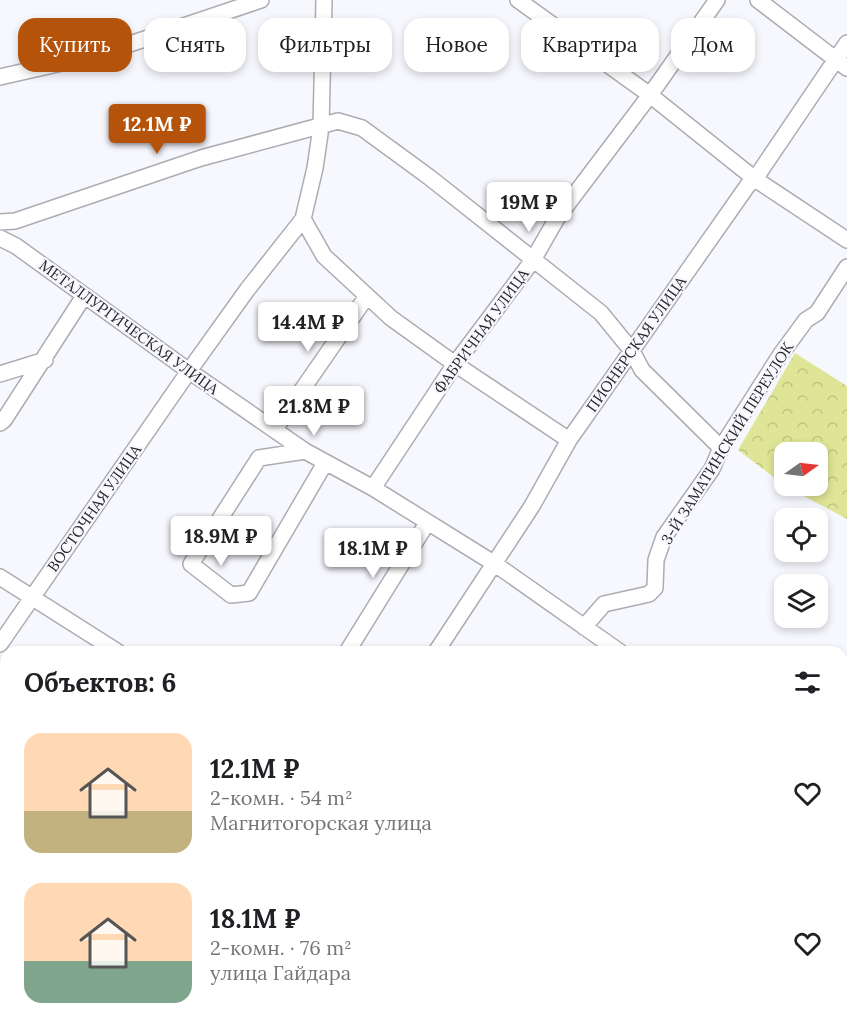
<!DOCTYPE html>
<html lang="ru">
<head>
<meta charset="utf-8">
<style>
  :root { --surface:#fff; --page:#f2f2f2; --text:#202124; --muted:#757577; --accent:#b45309 }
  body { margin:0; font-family:Lora,serif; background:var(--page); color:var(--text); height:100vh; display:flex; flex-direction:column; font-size:22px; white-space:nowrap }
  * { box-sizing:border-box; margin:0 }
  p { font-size:20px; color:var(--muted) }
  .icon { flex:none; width:33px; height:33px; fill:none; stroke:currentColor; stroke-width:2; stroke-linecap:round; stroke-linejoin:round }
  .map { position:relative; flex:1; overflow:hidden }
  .drawer { position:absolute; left:0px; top:646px; width:848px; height:386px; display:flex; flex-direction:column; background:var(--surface); border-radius:18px 18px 0 0; box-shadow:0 3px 9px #0003 }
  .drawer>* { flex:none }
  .guide { position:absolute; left:18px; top:18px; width:812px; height:54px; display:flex; gap:12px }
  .needle { width:39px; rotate:76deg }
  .tools { position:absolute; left:774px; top:442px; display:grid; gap:12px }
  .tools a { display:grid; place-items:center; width:54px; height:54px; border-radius:12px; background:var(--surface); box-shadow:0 3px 9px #0003; font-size:30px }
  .price { position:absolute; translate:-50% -51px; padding:0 14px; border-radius:6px; background:#fff; color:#222; font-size:20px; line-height:39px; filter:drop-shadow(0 2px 3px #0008) }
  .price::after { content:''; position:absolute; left:50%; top:36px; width:18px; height:14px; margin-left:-9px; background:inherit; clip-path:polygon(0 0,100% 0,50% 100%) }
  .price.selected { background:var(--accent); color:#fff }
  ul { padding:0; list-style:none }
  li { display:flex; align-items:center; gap:18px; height:150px; padding:0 24px }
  li span { display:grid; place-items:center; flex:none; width:168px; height:120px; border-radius:18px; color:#555 }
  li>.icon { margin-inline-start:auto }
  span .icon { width:72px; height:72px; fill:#fffc; stroke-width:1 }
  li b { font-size:26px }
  h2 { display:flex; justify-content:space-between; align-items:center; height:72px; padding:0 24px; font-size:26px }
  .chip { padding:0 21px; border-radius:18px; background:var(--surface); box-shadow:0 3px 9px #0003; font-size:21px; line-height:54px }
  .chip.selected { background:var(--accent); color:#fff }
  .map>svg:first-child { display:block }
</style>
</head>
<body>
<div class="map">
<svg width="847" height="1031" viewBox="0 0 847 1031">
  <defs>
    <pattern id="forest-crowns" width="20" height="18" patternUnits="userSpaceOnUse" patternTransform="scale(1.5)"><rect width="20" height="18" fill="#dfe596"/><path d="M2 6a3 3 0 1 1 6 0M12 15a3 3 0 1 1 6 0" fill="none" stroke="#bfc481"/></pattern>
  </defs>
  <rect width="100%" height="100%" fill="#f7f7fe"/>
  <!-- forest -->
  <path fill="url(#forest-crowns)" d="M 795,353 L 847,386 L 847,519 L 785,486 L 818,486 L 818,453 L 784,453 L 784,485 L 738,450 Z"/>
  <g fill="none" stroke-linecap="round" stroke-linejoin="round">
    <!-- minor casing -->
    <g stroke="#acacb3" stroke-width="18">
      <path id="minor" d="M 518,0 L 650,95 L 755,179 L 847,240
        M 758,0 L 847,68
        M 0,77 L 97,55 L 261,0
        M 303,219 L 324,256 L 391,318 L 455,364 L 569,440
        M 0,222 L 15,221 L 201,158 L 338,121 L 362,128 L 429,177 L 601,313 L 632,351 L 642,370 L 721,448
        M 0,238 L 16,246 L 189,371 L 305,451 L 373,488 L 495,564 L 620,652
        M 0,374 L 45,360
        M 0,423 L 4,420 L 84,296
        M 275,429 L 367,296
        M 305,451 L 259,458 L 191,564 L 231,595 L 249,593 L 325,463
        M 373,488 L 455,364 L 533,260 L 557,218 L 650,95 L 717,0
        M 0,577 L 118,652
        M 584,627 L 604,604 L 649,594 L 655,588 L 656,560 L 664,537 L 712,469 L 721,448 L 781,354 L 806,320 L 817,313 L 847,267
        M 0,644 L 189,371 L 247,290 L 303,219 L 315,168 L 321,127 L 324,0
        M 347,652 L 427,523
        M 436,652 L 532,506 L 569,440 L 748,185 L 755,179 L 847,43
        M 842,810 L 847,814
        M 0,858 L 6,861
        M 842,973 L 847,963
        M 253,1026 L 261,1031
        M 676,1026 L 684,1031
        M 93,1031 L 97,1026
        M 457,1031 L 460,1026
        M 806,1031 L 809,1026"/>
    </g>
    <!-- minor -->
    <use href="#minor" stroke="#fff" stroke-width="15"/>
  </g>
  <g text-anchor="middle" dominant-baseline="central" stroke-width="4.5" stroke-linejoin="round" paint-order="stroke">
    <!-- street labels -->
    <g font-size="15" fill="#252427" stroke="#f7f7fe">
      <text transform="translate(129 327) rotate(36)">МЕТАЛЛУРГИЧЕСКАЯ УЛИЦА</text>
      <text transform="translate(481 331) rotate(-54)">ФАБРИЧНАЯ УЛИЦА</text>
      <text transform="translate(636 344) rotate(-55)">ПИОНЕРСКАЯ УЛИЦА</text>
      <text transform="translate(727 443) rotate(-58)">3-Й ЗАМАТИНСКИЙ ПЕРЕУЛОК</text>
      <text transform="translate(94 508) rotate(-55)">ВОСТОЧНАЯ УЛИЦА</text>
    </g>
  </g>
</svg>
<div class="tools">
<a><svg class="needle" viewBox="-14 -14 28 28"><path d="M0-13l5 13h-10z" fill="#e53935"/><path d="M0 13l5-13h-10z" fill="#757577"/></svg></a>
<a><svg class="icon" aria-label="locate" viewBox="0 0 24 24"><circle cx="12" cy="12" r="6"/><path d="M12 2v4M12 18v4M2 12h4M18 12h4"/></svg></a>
<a><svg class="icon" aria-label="layers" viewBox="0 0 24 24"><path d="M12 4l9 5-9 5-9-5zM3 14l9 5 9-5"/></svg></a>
</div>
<b class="price selected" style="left:157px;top:155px">12.1M ₽</b>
<b class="price" style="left:529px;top:233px">19M ₽</b>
<b class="price" style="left:308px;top:353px">14.4M ₽</b>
<b class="price" style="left:314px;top:437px">21.8M ₽</b>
<b class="price" style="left:221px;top:567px">18.9M ₽</b>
<b class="price" style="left:373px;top:579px">18.1M ₽</b>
<div class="guide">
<a class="chip selected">Купить</a>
<a class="chip">Снять</a>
<a class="chip">Фильтры</a>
<a class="chip">Новое</a>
<a class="chip">Квартира</a>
<a class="chip">Дом</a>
</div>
<section class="drawer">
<h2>Объектов: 6<svg class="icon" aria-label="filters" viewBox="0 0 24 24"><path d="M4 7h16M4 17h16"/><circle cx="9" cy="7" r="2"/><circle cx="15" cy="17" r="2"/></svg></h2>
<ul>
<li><span style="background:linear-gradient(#ffd9b3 65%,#c2b280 0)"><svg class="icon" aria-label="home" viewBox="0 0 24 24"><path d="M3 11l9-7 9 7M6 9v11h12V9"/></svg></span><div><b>12.1M ₽</b><p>2-комн. · 54 m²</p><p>Магнитогорская улица</p></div><svg class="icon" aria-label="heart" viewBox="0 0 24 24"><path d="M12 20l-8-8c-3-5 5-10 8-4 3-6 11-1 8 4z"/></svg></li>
<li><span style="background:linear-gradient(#ffd9b3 65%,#7fa58c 0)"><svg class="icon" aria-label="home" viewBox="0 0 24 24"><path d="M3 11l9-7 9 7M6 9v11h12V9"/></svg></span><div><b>18.1M ₽</b><p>2-комн. · 76 m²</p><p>улица Гайдара</p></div><svg class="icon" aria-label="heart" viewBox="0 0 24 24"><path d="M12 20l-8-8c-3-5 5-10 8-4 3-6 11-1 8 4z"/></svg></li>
</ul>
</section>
</div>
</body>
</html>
